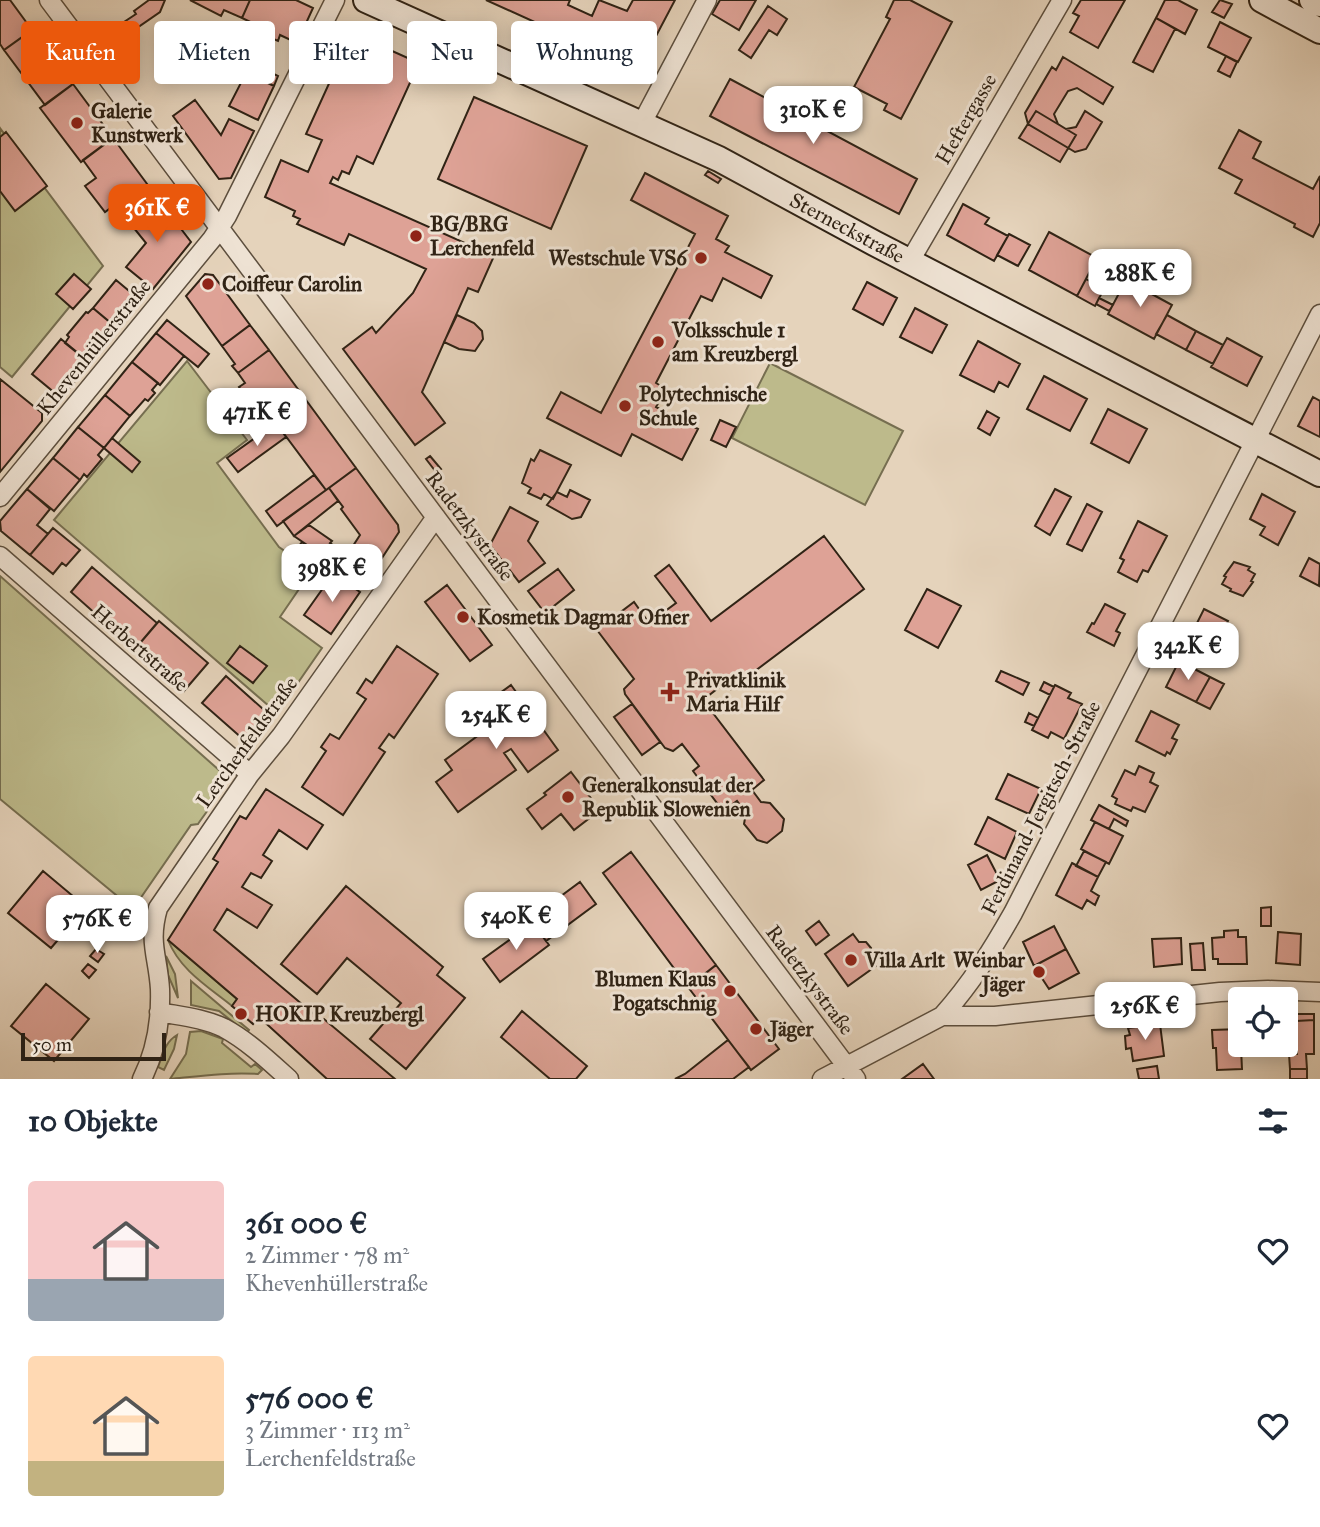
<!DOCTYPE html>
<html lang="de">
<head>
<meta charset="utf-8">
<style>
  :root { --surface:#fff; --page:#f6f6f7; --text:#1f2937; --muted:#747a83; --accent:#ea580c }
  body { margin:0; font-family:"IM FELL Great Primer",serif; background:var(--page); color:var(--text); height:100vh; display:flex; flex-direction:column; font-size:26px; white-space:nowrap }
  * { box-sizing:border-box; margin:0 }
  p { font-size:23px; color:var(--muted) }
  .icon { flex:none; width:38px; height:38px; fill:none; stroke:currentColor; stroke-width:2; stroke-linecap:round; stroke-linejoin:round }
  .map { position:relative; height:1079px; overflow:hidden }
  .details { display:flex; flex-direction:column; background:var(--surface); flex:1 }
  .details>* { flex:none }
  .banner { position:absolute; left:21px; top:21px; width:700px; height:63px; display:flex; gap:14px }
  .controls { position:absolute; left:1228px; top:987px; display:grid; gap:14px }
  .controls a { display:grid; place-items:center; width:70px; height:70px; border-radius:7px; background:var(--surface); box-shadow:0 4px 18px #0003; font-size:35px }
  .scale { position:absolute; left:21px; bottom:18px; width:145px; box-sizing:border-box; padding-left:7px; border:4px solid #302315; border-top:0; font-size:19px; line-height:24px; white-space:nowrap; color:#302315; -webkit-text-stroke:5px #eee2d3; paint-order:stroke }
  .price { position:absolute; translate:-50% -60px; padding:0 16px; border-radius:14px; background:#fff; color:#222; font-size:23px; line-height:46px; filter:drop-shadow(0 2px 4px #0008) }
  .price::after { content:''; position:absolute; left:50%; top:42px; width:21px; height:16px; margin-left:-10px; background:inherit; clip-path:polygon(0 0,100% 0,50% 100%) }
  .price.on { background:var(--accent); color:#fff }
  ul { padding:0; list-style:none }
  li { display:flex; align-items:center; gap:21px; height:175px; padding:0 28px }
  li span { display:grid; place-items:center; flex:none; width:196px; height:140px; border-radius:7px; color:#555 }
  li>.icon { margin-inline-start:auto }
  span .icon { width:84px; height:84px; fill:#fffc; stroke-width:1 }
  li b { font-size:30px }
  h2 { display:flex; justify-content:space-between; align-items:center; height:84px; padding:0 28px; font-size:30px }
  .chip { padding:0 24px; border-radius:7px; background:var(--surface); box-shadow:0 4px 18px #0003; font-size:24px; line-height:63px }
  .chip.on { background:var(--accent); color:#fff }
  .map>svg:first-child { display:block }
</style>
</head>
<body>
<div class="map">
<svg width="1320" height="1079" viewBox="0 0 1320 1079">
  <rect width="100%" height="100%" fill="#e5d3bb"/>
  <filter id="stains"><feTurbulence type="fractalNoise" baseFrequency=".00286" numOctaves="4"/><feColorMatrix values="0 0 0 0 .2 0 0 0 0 .09 0 0 0 0 .02 0 0 0 .5 -.17"/></filter>
  <radialGradient id="worn" r=".72"><stop offset=".6" stop-color="#630" stop-opacity="0"/><stop offset="1" stop-color="#630" stop-opacity=".3"/></radialGradient>
  <!-- green -->
  <path fill="#bdba8b" stroke="#766e50" stroke-width="2" d="M 0,128 L 103,266 L 12,377 L 0,367 Z
    M 187,361 L 247,440 L 217,463 L 279,547 L 312,570 L 280,617 L 322,648 L 277,713 L 54,520 Z
    M 770,363 L 903,431 L 865,505 L 732,438 Z
    M 0,576 L 220,771 C 229,787 207,810 198,824 L 191,825 L 133,909 L 0,799 Z
    M 168,940 L 237,999 L 232,1006 C 207,986 180,970 168,940 Z
    M 166,956 L 175,974 L 178,998 L 168,975 Z
    M 191,981 L 249,1030 L 247,1033 L 219,1011 L 191,1005 Z
    M 201,1031 L 223,1039 L 222,1043 L 251,1067 L 255,1064 L 262,1070 L 258,1074 C 229,1072 200,1076 170,1079 L 186,1054 L 190,1032 Z
    M 177,1035 L 174,1049 L 164,1070 L 158,1067 C 163,1054 165,1042 177,1035 Z"/>
  <!-- building -->
  <path fill="#dea296" stroke="#302315" stroke-width="2" d="M 0,0 L 10,0 L 32,30 L 4,50 L 0,44 Z
    M 149,0 L 165,0 L 160,12 L 131,32 L 124,22 L 136,14 L 134,11 Z
    M 190,0 L 250,0 L 242,18 L 224,10 L 221,16 Z
    M 250,0 L 296,0 L 313,8 L 297,43 L 280,35 L 278,41 L 255,31 L 257,25 L 242,18 Z
    M 486,0 L 570,0 L 568,5 L 592,16 L 599,0 L 627,11 L 633,0 L 675,0 L 635,76 L 600,59 L 603,53 Z
    M 720,0 L 756,0 L 739,30 L 712,14 Z
    M 894,0 L 910,0 L 952,22 L 901,119 L 884,110 L 887,104 L 854,87 L 890,19 L 886,17 Z
    M 1081,0 L 1125,0 L 1098,48 L 1070,32 L 1079,16 L 1073,13 Z
    M 1165,0 L 1178,0 L 1197,10 L 1185,34 L 1156,18 Z
    M 1220,0 L 1232,4 L 1224,18 L 1212,12 Z
    M 768,6 L 787,19 L 777,35 L 769,30 L 751,58 L 739,50 Z
    M 1156,18 L 1175,29 L 1153,72 L 1133,62 Z
    M 1220,22 L 1251,38 L 1238,62 L 1208,47 Z
    M 32,30 L 73,84 L 45,105 L 4,50 Z
    M 352,33 L 419,63 L 373,164 L 357,156 L 349,174 L 342,171 L 338,180 L 333,177 L 330,183 L 494,256 L 478,292 L 468,288 L 422,392 L 445,423 L 415,445 L 343,349 L 372,327 L 376,333 L 413,293 L 426,269 L 349,234 L 344,245 L 297,224 L 300,219 L 293,216 L 295,211 L 265,197 L 281,160 L 308,172 L 322,140 L 306,134 Z
    M 217,35 L 247,49 L 241,63 L 236,61 L 233,66 L 215,80 L 208,70 L 193,81 L 183,68 L 211,48 Z
    M 1226,56 L 1237,62 L 1230,77 L 1218,71 Z
    M 1063,57 L 1113,87 L 1103,104 L 1077,88 L 1068,91 L 1054,114 L 1058,124 L 1066,129 L 1076,127 L 1085,111 L 1102,122 L 1086,149 L 1075,152 L 1028,124 L 1025,113 L 1052,67 L 1056,70 Z
    M 251,63 L 278,76 L 274,86 L 246,73 Z
    M 424,63 L 436,68 L 433,75 L 421,70 Z
    M 246,73 L 274,86 L 258,120 L 229,106 Z
    M 730,79 L 917,179 L 899,214 L 710,116 Z
    M 73,84 L 113,138 L 81,162 L 40,108 Z
    M 474,97 L 587,146 L 551,229 L 438,179 Z
    M 195,100 L 221,135 L 229,119 L 254,131 L 231,178 L 219,179 L 173,116 Z
    M 1036,111 L 1076,135 L 1060,162 L 1019,138 Z
    M 1239,130 L 1261,142 L 1253,158 L 1313,189 L 1320,176 L 1320,223 L 1313,237 L 1294,227 L 1295,224 L 1235,193 L 1242,180 L 1219,168 Z
    M 6,132 L 47,186 L 15,211 L 0,191 L 0,137 Z
    M 113,138 L 159,200 L 129,222 L 116,204 L 105,212 L 85,186 L 96,178 L 83,160 Z
    M 708,171 L 721,179 L 718,183 L 705,175 Z
    M 645,173 L 728,216 L 716,239 L 729,246 L 725,252 L 772,276 L 761,298 L 723,278 L 712,301 L 701,296 L 656,383 L 666,389 L 656,407 L 698,429 L 682,460 L 632,434 L 621,456 L 547,418 L 561,392 L 601,413 L 695,234 L 631,200 Z
    M 159,200 L 191,242 L 153,289 L 126,267 L 146,243 L 129,222 Z
    M 963,204 L 989,218 L 985,224 L 1008,236 L 994,261 L 947,235 Z
    M 1049,232 L 1097,258 L 1077,296 L 1029,270 Z
    M 1009,234 L 1030,245 L 1018,266 L 997,255 Z
    M 74,274 L 91,289 L 73,309 L 56,294 Z
    M 205,274 L 213,275 L 250,325 L 222,346 L 186,296 Z
    M 1086,279 L 1104,289 L 1095,306 L 1077,296 Z
    M 116,280 L 141,301 L 118,329 L 93,308 Z
    M 1126,280 L 1172,305 L 1154,339 L 1108,314 Z
    M 867,282 L 897,298 L 883,325 L 853,309 Z
    M 1099,298 L 1113,305 L 1109,311 L 1096,304 Z
    M 93,308 L 118,329 L 90,363 L 65,343 L 69,337 L 67,335 L 86,312 L 88,313 Z
    M 915,308 L 947,325 L 932,353 L 900,337 Z
    M 457,315 L 474,323 L 482,331 L 483,339 L 475,351 L 459,349 L 444,342 Z
    M 1167,315 L 1196,331 L 1186,350 L 1156,334 Z
    M 167,320 L 209,354 L 198,367 L 156,333 Z
    M 250,325 L 269,350 L 238,373 L 232,366 L 235,364 L 222,346 Z
    M 1196,331 L 1223,345 L 1213,364 L 1186,350 Z
    M 156,333 L 184,356 L 160,385 L 132,362 Z
    M 1227,338 L 1262,357 L 1247,386 L 1211,367 Z
    M 61,339 L 90,363 L 61,398 L 32,374 Z
    M 978,341 L 1020,364 L 1008,387 L 999,382 L 994,392 L 960,375 Z
    M 269,350 L 306,400 L 276,423 L 270,415 L 263,420 L 239,387 L 245,383 L 238,373 Z
    M 132,362 L 158,383 L 152,390 L 155,393 L 148,401 L 145,399 L 130,416 L 105,395 Z
    M 1044,376 L 1087,399 L 1070,431 L 1027,409 Z
    M 0,379 L 42,413 L 42,421 L 0,472 Z
    M 105,395 L 130,416 L 104,448 L 78,427 Z
    M 1313,397 L 1320,401 L 1320,437 L 1298,426 Z
    M 306,400 L 356,468 L 326,490 L 276,423 Z
    M 1108,409 L 1147,429 L 1129,463 L 1091,443 Z
    M 987,411 L 999,418 L 990,435 L 978,428 Z
    M 720,420 L 736,427 L 726,447 L 711,440 Z
    M 276,423 L 286,437 L 238,472 L 227,458 Z
    M 78,427 L 104,448 L 98,455 L 102,459 L 87,477 L 84,474 L 80,480 L 53,458 Z
    M 112,438 L 140,462 L 132,472 L 104,448 Z
    M 540,450 L 571,465 L 553,499 L 544,494 L 541,499 L 528,493 L 531,488 L 522,483 L 531,459 L 534,461 Z
    M 430,456 L 441,469 L 436,472 L 426,459 Z
    M 53,458 L 80,480 L 54,511 L 27,489 Z
    M 356,468 L 398,525 L 399,532 L 376,567 L 351,549 L 360,535 L 341,509 L 343,507 L 329,488 Z
    M 314,475 L 326,490 L 277,526 L 266,511 Z
    M 329,488 L 338,501 L 294,536 L 283,521 Z
    M 27,489 L 50,509 L 37,525 L 48,534 L 30,555 L 1,531 L 0,521 Z
    M 1055,489 L 1071,497 L 1050,535 L 1035,526 Z
    M 570,490 L 590,500 L 581,517 L 572,519 L 547,505 L 557,492 L 567,497 Z
    M 1262,494 L 1295,512 L 1278,545 L 1260,535 L 1265,527 L 1250,519 Z
    M 1087,504 L 1102,512 L 1082,551 L 1067,544 Z
    M 510,507 L 538,522 L 528,541 L 545,563 L 519,582 L 490,545 Z
    M 1138,521 L 1167,536 L 1148,572 L 1143,570 L 1137,582 L 1118,572 L 1124,560 L 1120,558 Z
    M 309,525 L 332,541 L 330,543 L 337,548 L 329,560 L 294,536 Z
    M 53,528 L 80,550 L 66,566 L 62,563 L 53,574 L 30,555 Z
    M 824,536 L 864,589 L 731,689 L 726,682 L 703,700 L 764,780 L 752,790 L 761,802 L 770,803 L 784,819 L 782,831 L 767,843 L 757,840 L 744,824 L 746,813 L 737,801 L 723,811 L 693,771 L 699,766 L 682,744 L 673,751 L 665,748 L 625,694 L 624,689 L 634,679 L 597,630 L 634,602 L 649,623 L 676,603 L 655,576 L 669,565 L 711,621 Z
    M 302,542 L 322,556 L 312,570 L 291,556 Z
    M 1309,558 L 1320,564 L 1319,586 L 1300,576 Z
    M 1234,562 L 1250,567 L 1248,570 L 1255,574 L 1251,581 L 1253,582 L 1243,596 L 1230,591 L 1231,589 L 1222,584 L 1226,577 L 1224,576 Z
    M 92,567 L 157,623 L 135,649 L 71,592 Z
    M 558,569 L 574,590 L 545,613 L 528,591 Z
    M 333,574 L 360,592 L 331,634 L 304,615 Z
    M 447,585 L 492,645 L 470,661 L 425,602 Z
    M 927,589 L 961,606 L 938,648 L 905,630 Z
    M 1105,604 L 1125,614 L 1116,631 L 1120,633 L 1114,646 L 1087,632 L 1092,623 L 1094,624 Z
    M 1204,609 L 1228,621 L 1218,641 L 1223,644 L 1218,654 L 1189,639 Z
    M 159,621 L 208,663 L 184,691 L 135,649 Z
    M 240,646 L 267,666 L 253,683 L 227,663 Z
    M 397,646 L 438,674 L 394,738 L 389,734 L 379,748 L 385,752 L 343,815 L 302,787 L 326,751 L 321,747 L 330,734 L 339,739 L 366,699 L 357,693 L 366,679 L 372,683 Z
    M 1179,661 L 1210,677 L 1196,702 L 1166,687 Z
    M 1001,671 L 1029,683 L 1023,695 L 996,681 Z
    M 226,676 L 273,718 L 252,747 L 202,703 Z
    M 1210,677 L 1224,684 L 1210,709 L 1196,702 Z
    M 1044,682 L 1054,687 L 1050,695 L 1040,690 Z
    M 511,685 L 558,750 L 528,772 L 511,749 L 504,753 L 516,770 L 458,812 L 436,782 L 452,770 L 445,760 L 487,729 L 496,741 L 503,736 L 484,711 L 492,705 L 489,701 Z
    M 1055,685 L 1071,693 L 1068,698 L 1082,704 L 1064,739 L 1051,732 L 1048,738 L 1032,730 Z
    M 632,704 L 660,742 L 642,755 L 614,717 Z
    M 1151,711 L 1179,725 L 1172,738 L 1177,740 L 1170,754 L 1167,752 L 1165,756 L 1136,741 Z
    M 1029,713 L 1038,718 L 1034,726 L 1025,722 Z
    M 1139,766 L 1154,773 L 1150,782 L 1158,786 L 1145,812 L 1133,807 L 1131,811 L 1115,804 L 1117,799 L 1112,796 L 1125,770 L 1135,775 Z
    M 571,772 L 600,810 L 574,830 L 561,814 L 542,829 L 527,809 L 546,795 L 544,793 Z
    M 1008,774 L 1041,789 L 1029,814 L 996,799 Z
    M 266,789 L 323,825 L 307,849 L 279,830 L 263,855 L 272,861 L 261,878 L 251,873 L 242,887 L 272,905 L 257,928 L 227,909 L 214,930 L 322,1021 L 324,1019 L 395,1079 L 327,1079 L 259,1017 L 253,1024 L 232,1006 L 237,999 L 168,940 L 218,862 L 213,859 L 240,816 L 246,819 Z
    M 1099,805 L 1128,821 L 1126,826 L 1114,819 L 1109,829 L 1091,820 Z
    M 988,817 L 1017,832 L 1005,859 L 975,844 Z
    M 1095,822 L 1123,836 L 1109,864 L 1081,849 Z
    M 1084,851 L 1106,862 L 1098,877 L 1076,866 Z
    M 631,852 L 716,965 L 688,987 L 603,873 Z
    M 987,855 L 1000,880 L 981,890 L 968,865 Z
    M 1072,863 L 1098,877 L 1091,891 L 1099,896 L 1095,905 L 1087,900 L 1082,909 L 1056,895 Z
    M 43,871 L 86,907 L 51,948 L 8,913 Z
    M 580,882 L 596,904 L 546,941 L 530,919 Z
    M 346,886 L 443,967 L 437,975 L 465,998 L 406,1069 L 370,1039 L 401,1003 L 347,958 L 317,994 L 281,964 Z
    M 1271,907 L 1271,926 L 1261,926 L 1261,908 Z
    M 819,921 L 829,935 L 816,945 L 806,931 Z
    M 533,923 L 549,945 L 500,982 L 483,959 Z
    M 1054,926 L 1066,949 L 1034,966 L 1023,942 Z
    M 1238,930 L 1238,937 L 1246,937 L 1247,964 L 1218,964 L 1218,959 L 1213,959 L 1212,938 L 1224,937 L 1224,931 Z
    M 1278,932 L 1301,934 L 1300,965 L 1276,963 Z
    M 853,934 L 859,942 L 866,942 L 871,948 L 868,954 L 876,966 L 848,986 L 825,954 Z
    M 775,937 L 784,949 L 780,952 L 771,940 Z
    M 1181,938 L 1182,964 L 1154,967 L 1152,939 Z
    M 1203,943 L 1205,970 L 1192,970 L 1190,944 Z
    M 96,949 L 104,954 L 98,962 L 90,956 Z
    M 1066,949 L 1079,973 L 1049,989 L 1034,966 Z
    M 88,964 L 96,970 L 89,978 L 82,971 Z
    M 716,965 L 779,1049 L 751,1070 L 688,987 Z
    M 46,984 L 89,1019 L 54,1061 L 11,1026 Z
    M 522,1011 L 587,1066 L 576,1079 L 550,1079 L 501,1037 Z
    M 1296,1014 L 1314,1014 L 1314,1020 L 1296,1021 Z
    M 1314,1020 L 1314,1054 L 1306,1054 L 1307,1069 L 1290,1069 L 1289,1054 L 1297,1054 L 1296,1021 Z
    M 1160,1024 L 1164,1056 L 1133,1061 L 1131,1048 L 1126,1049 L 1125,1036 L 1130,1035 L 1128,1028 Z
    M 1241,1029 L 1241,1045 L 1247,1045 L 1247,1047 L 1241,1048 L 1242,1069 L 1217,1070 L 1216,1048 L 1213,1048 L 1212,1030 Z
    M 728,1040 L 749,1067 L 733,1079 L 675,1079 L 685,1074 Z
    M 923,1064 L 934,1079 L 902,1079 Z
    M 1157,1066 L 1159,1079 L 1139,1079 L 1137,1069 Z
    M 1290,1069 L 1307,1069 L 1307,1079 L 1290,1079 Z"/>
  <g fill="none" stroke-linecap="round" stroke-linejoin="round">
    <!-- street casing -->
    <g stroke="#5d4f3e" stroke-width="21">
      <path id="street" d="M 49,0 L 856,1079
        M 642,123 L 707,0
        M 910,261 L 1062,0
        M 0,497 L 212,239 L 227,216 L 335,0
        M 0,556 L 250,774
        M 159,1012 C 180,1016 204,1018 224,1028 C 248,1041 269,1061 289,1079
        M 942,1016 C 971,984 992,950 1013,913 L 1320,314
        M 142,1079 C 156,1051 161,1020 160,989 C 158,956 148,943 158,908 L 250,774 L 281,736 L 436,517
        M 822,1079 L 942,1016 L 995,1016 L 1220,992 L 1268,990 L 1320,992"/>
    </g>
    <!-- secondary casing -->
    <g stroke="#302315" stroke-width="28">
      <path id="secondary" d="M 366,0 L 719,159 L 874,243 L 1320,474
        M 1262,0 L 1320,31
        M 1312,0 L 1320,4"/>
    </g>
    <!-- street -->
    <use href="#street" stroke="#eee2d3" stroke-width="18"/>
    <!-- secondary -->
    <use href="#secondary" stroke="#eee2d3" stroke-width="24"/>
  </g>
  <!-- markers -->
  <g fill="#8f2418" stroke="#eee2d3" stroke-width="2.5">
    <circle cx="77" cy="123" r="7"/>
    <circle cx="416" cy="236" r="7"/>
    <circle cx="701" cy="258" r="7"/>
    <circle cx="208" cy="284" r="7"/>
    <circle cx="658" cy="342" r="7"/>
    <circle cx="625" cy="406" r="7"/>
    <circle cx="463" cy="617" r="7"/>
    <path d="M666.5 681.5h7v7h7v7h-7v7h-7v-7h-7v-7h7z"/>
    <circle cx="568" cy="797" r="7"/>
    <circle cx="851" cy="960" r="7"/>
    <circle cx="1039" cy="972" r="7"/>
    <circle cx="730" cy="991" r="7"/>
    <circle cx="241" cy="1014" r="7"/>
    <circle cx="756" cy="1029" r="7"/>
  </g>
  <g text-anchor="middle" dominant-baseline="central" stroke-width="6" stroke-linejoin="round" paint-order="stroke">
    <!-- poi labels -->
    <g font-size="21" font-weight="bold" fill="#302315" stroke="#eee2d3" text-anchor="start">
      <text x="91" y="111">Galerie<tspan x="91" dy="24">Kunstwerk</tspan></text>
      <text x="430" y="224">BG/BRG<tspan x="430" dy="24">Lerchenfeld</tspan></text>
      <text x="687" y="258" text-anchor="end">Westschule VS6</text>
      <text x="222" y="284">Coiffeur Carolin</text>
      <text x="672" y="330">Volksschule 1<tspan x="672" dy="24">am Kreuzbergl</tspan></text>
      <text x="639" y="394">Polytechnische<tspan x="639" dy="24">Schule</tspan></text>
      <text x="477" y="617">Kosmetik Dagmar Ofner</text>
      <text x="686" y="680">Privatklinik<tspan x="686" dy="24">Maria Hilf</tspan></text>
      <text x="582" y="785">Generalkonsulat der<tspan x="582" dy="24">Republik Slowenien</tspan></text>
      <text x="865" y="960">Villa Arlt</text>
      <text x="1025" y="960" text-anchor="end">Weinbar<tspan x="1025" dy="24">Jäger</tspan></text>
      <text x="716" y="979" text-anchor="end">Blumen Klaus<tspan x="716" dy="24">Pogatschnig</tspan></text>
      <text x="255" y="1014">HOKIP Kreuzbergl</text>
      <text x="770" y="1029">Jäger</text>
    </g>
    <!-- street labels -->
    <g font-size="21" fill="#302315" stroke="#eee2d3">
      <text transform="translate(966 119) rotate(-60)">Heftergasse</text>
      <text transform="translate(847 228) rotate(28)">Sterneckstraße</text>
      <text transform="translate(94 347) rotate(-51)">Khevenhüllerstraße</text>
      <text transform="translate(470 526) rotate(53)">Radetzkystraße</text>
      <text transform="translate(140 648) rotate(41)">Herbertstraße</text>
      <text transform="translate(247 742) rotate(-54)">Lerchenfeldstraße</text>
      <text transform="translate(1041 808) rotate(-63)">Ferdinand-Jergitsch-Straße</text>
      <text transform="translate(810 980) rotate(53)">Radetzkystraße</text>
    </g>
  </g>
  <rect width="100%" height="100%" filter="url(#stains)"/>
  <rect width="100%" height="100%" fill="url(#worn)"/>
</svg>
<div class="controls">
<a><svg class="icon" aria-label="locate" viewBox="0 0 24 24"><circle cx="12" cy="12" r="6"/><path d="M12 2v4M12 18v4M2 12h4M18 12h4"/></svg></a>
</div>
<div class="scale">50 m</div>
<b class="price" style="left:813px;top:146px">310K €</b>
<b class="price on" style="left:157px;top:244px">361K €</b>
<b class="price" style="left:1140px;top:309px">288K €</b>
<b class="price" style="left:257px;top:448px">471K €</b>
<b class="price" style="left:332px;top:604px">398K €</b>
<b class="price" style="left:1188px;top:682px">342K €</b>
<b class="price" style="left:496px;top:751px">254K €</b>
<b class="price" style="left:516px;top:952px">540K €</b>
<b class="price" style="left:97px;top:955px">576K €</b>
<b class="price" style="left:1145px;top:1042px">256K €</b>
<div class="banner">
<a class="chip on">Kaufen</a>
<a class="chip">Mieten</a>
<a class="chip">Filter</a>
<a class="chip">Neu</a>
<a class="chip">Wohnung</a>
</div>
</div>
<section class="details">
<h2>10 Objekte<svg class="icon" aria-label="filters" viewBox="0 0 24 24"><path d="M4 7h16M4 17h16"/><circle cx="9" cy="7" r="2"/><circle cx="15" cy="17" r="2"/></svg></h2>
<ul>
<li><span style="background:linear-gradient(#f6c9c9 70%,#9aa5b1 0)"><svg class="icon" aria-label="home" viewBox="0 0 24 24"><path d="M3 11l9-7 9 7M6 9v11h12V9"/></svg></span><div><b>361 000 €</b><p>2 Zimmer · 78 m²</p><p>Khevenhüllerstraße</p></div><svg class="icon" aria-label="heart" viewBox="0 0 24 24"><path d="M12 20l-8-8c-3-5 5-10 8-4 3-6 11-1 8 4z"/></svg></li>
<li><span style="background:linear-gradient(#ffd9b3 75%,#c2b280 0)"><svg class="icon" aria-label="home" viewBox="0 0 24 24"><path d="M3 11l9-7 9 7M6 9v11h12V9"/></svg></span><div><b>576 000 €</b><p>3 Zimmer · 113 m²</p><p>Lerchenfeldstraße</p></div><svg class="icon" aria-label="heart" viewBox="0 0 24 24"><path d="M12 20l-8-8c-3-5 5-10 8-4 3-6 11-1 8 4z"/></svg></li>
</ul>
</section>
</body>
</html>
